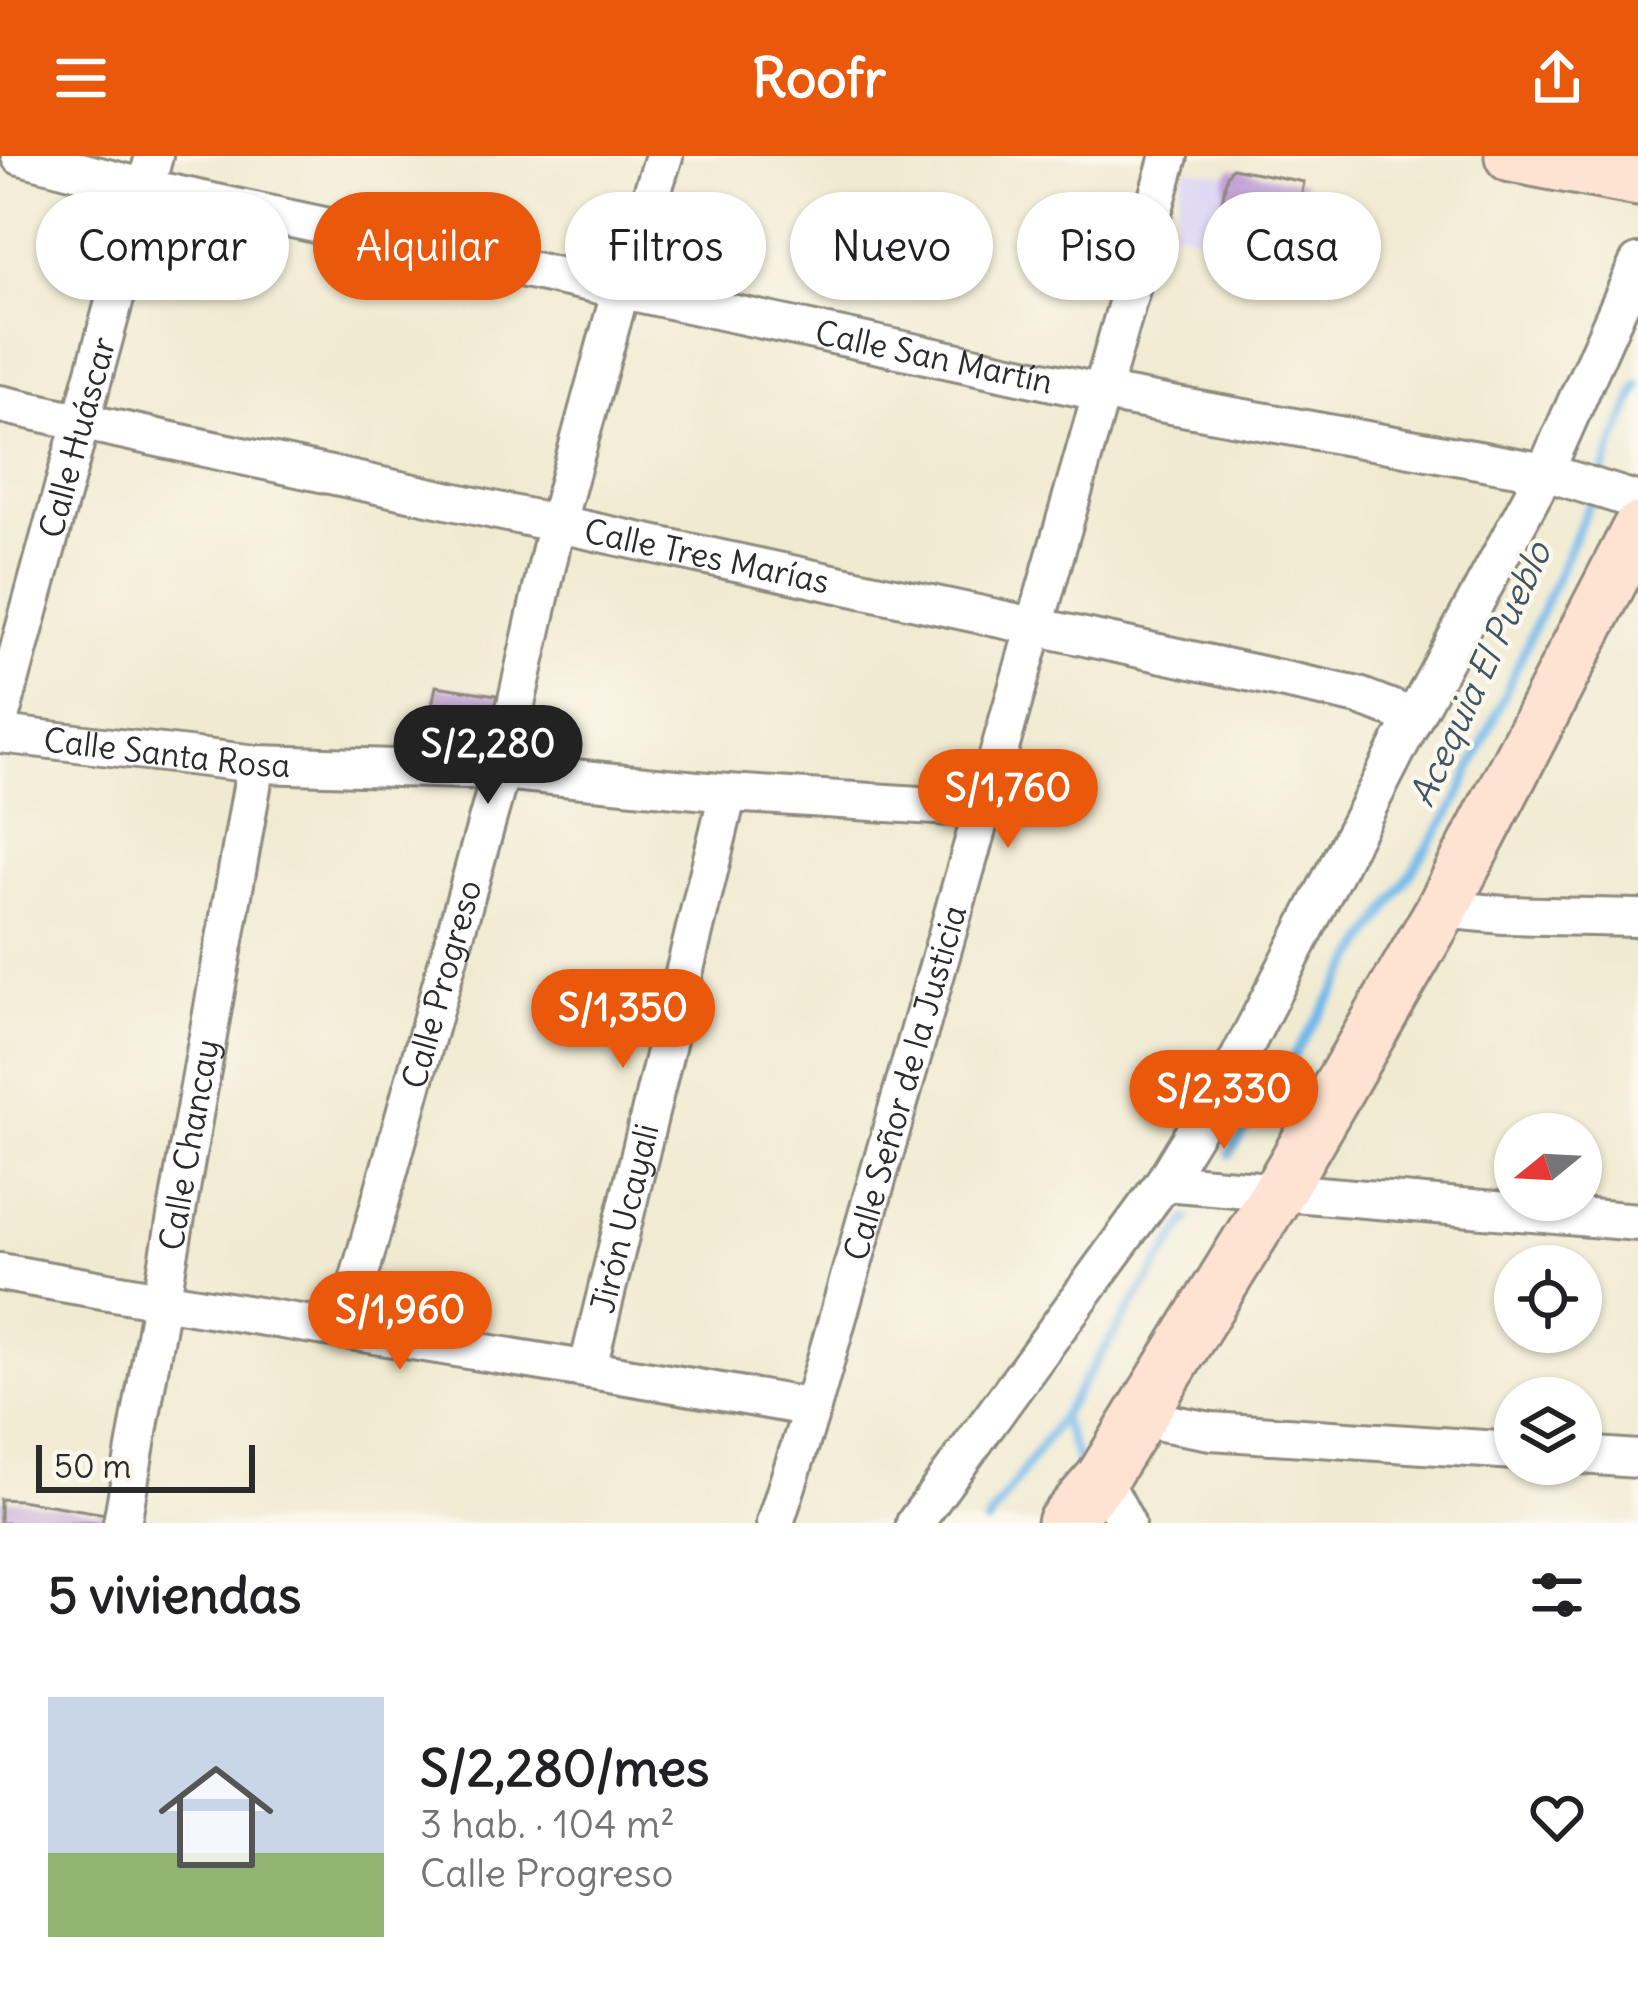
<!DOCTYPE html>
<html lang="es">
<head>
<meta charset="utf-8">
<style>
  :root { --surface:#fff; --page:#f2f2f2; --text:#202124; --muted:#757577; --accent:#ea580c }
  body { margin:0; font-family:Delius,sans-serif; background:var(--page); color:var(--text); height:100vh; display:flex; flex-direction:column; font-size:45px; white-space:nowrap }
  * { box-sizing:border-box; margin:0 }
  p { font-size:39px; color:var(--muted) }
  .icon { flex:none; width:66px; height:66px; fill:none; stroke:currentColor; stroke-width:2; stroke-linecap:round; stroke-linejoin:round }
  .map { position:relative; height:1367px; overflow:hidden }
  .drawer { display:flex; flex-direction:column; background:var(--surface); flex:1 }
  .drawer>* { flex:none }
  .guide { position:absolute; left:36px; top:36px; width:1566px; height:108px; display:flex; gap:24px }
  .needle { width:78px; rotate:252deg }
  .fabs { position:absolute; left:1494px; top:957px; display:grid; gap:24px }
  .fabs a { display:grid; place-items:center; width:108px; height:108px; border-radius:50%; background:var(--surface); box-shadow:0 3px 9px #0004; font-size:60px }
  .scale { position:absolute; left:36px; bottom:30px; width:219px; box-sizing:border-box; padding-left:12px; border:6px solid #2b2b2b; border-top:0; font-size:33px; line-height:42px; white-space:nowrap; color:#2b2b2b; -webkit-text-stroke:9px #fbf7ec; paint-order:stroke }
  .price { position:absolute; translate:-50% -102px; padding:0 27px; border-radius:42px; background:var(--accent); color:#fff; font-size:39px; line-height:78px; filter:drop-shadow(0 3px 6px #0008) }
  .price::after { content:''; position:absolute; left:50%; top:72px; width:36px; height:27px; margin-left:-18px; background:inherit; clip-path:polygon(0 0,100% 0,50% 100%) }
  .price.current { background:#222; color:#fff }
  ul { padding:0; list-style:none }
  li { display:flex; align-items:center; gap:36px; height:300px; padding:0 48px }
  li span { display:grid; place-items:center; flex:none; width:336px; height:240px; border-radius:0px; color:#555 }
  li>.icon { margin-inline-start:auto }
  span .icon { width:144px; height:144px; fill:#fffc; stroke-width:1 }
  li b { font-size:51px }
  h2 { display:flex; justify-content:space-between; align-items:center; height:144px; padding:0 48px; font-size:51px }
  .chip { padding:0 42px; border-radius:54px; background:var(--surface); box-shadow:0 3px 9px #0004; font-size:42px; line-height:108px }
  .chip.current { background:var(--accent); color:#fff }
  header { display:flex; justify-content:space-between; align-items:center; height:156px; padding:0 48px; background:var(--accent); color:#fff; font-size:54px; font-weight:700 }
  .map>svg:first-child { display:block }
</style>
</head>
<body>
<header><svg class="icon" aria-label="menu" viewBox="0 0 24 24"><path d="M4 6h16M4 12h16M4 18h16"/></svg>Roofr<svg class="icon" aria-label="share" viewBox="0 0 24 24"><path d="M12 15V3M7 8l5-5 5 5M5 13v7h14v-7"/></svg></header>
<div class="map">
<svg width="1638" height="1367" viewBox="0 0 1638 1367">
  <rect width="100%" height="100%" fill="#fbf7ec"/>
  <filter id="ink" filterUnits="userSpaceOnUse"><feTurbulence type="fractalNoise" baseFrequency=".00833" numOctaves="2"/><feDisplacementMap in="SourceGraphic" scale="24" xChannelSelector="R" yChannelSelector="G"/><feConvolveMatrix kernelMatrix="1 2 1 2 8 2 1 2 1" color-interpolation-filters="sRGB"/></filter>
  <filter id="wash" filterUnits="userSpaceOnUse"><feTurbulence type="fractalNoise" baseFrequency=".004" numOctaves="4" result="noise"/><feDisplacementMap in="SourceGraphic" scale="48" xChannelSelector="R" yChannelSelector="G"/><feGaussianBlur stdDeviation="2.7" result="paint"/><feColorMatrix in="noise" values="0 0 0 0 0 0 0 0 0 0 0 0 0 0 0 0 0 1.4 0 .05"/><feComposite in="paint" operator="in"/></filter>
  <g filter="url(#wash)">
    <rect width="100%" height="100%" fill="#f0ead0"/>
    <!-- built -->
    <path fill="#dcd6f6" d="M 1186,12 L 1227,19 L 1215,85 L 1172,73 Z"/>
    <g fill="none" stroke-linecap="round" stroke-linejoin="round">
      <!-- stream -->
      <path stroke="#73b9ea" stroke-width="9" d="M 1600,324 L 1638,229
        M 1230,998 L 1456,647 L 1593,340
        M 1061,1261 L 1079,1307
        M 987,1367 L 1061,1261 L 1188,1063"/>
    </g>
    <g id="blocks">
      <!-- building -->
      <path fill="#bb97d4" d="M 1232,12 L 1304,26 L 1290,99 L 1215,85 L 1227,19 Z
        M 436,530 L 503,540 L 498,584 L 427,575 Z
        M 0,1343 L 19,1344 L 106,1358 L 105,1367 L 0,1367 Z"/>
    </g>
  </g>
  <g filter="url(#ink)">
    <use href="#blocks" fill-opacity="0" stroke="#8e8a7e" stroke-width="3"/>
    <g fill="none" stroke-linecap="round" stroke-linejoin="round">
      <!-- street casing -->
      <g stroke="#8e8a7e" stroke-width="42">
        <g id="street">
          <path id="s1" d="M 20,0 L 147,32 L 1099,236 L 1545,316 L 1638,345"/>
          <path id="s2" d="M 0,248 L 1359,540 L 1414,561"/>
          <path id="s3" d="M 0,562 L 154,0"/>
          <path id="s4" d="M 0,578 L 256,608 L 501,615 L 728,637 L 983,653"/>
          <path d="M 1442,753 L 1504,759 L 1638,762"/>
          <path d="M 1164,1026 L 1638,1066"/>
          <path d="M 0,1116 C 270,1165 542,1203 812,1252"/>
          <path id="s5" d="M 345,1172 L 501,615 L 556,370 L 621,133 L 664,0"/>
          <path id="s6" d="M 588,1211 L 728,637"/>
          <path d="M 1139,1262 L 1211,1275 L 1515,1295"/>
          <path d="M 1581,1299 L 1638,1303"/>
          <path d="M 1102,1322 L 1126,1367"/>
          <path id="s7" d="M 122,1367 L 256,608"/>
          <path id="s8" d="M 775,1367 L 812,1252 L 1169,0"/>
          <path d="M 915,1367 L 1164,1026 L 1236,908 L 1414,561 L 1545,316 L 1638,107"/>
        </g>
      </g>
      <!-- secondary casing -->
      <g stroke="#8e8a7e" stroke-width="57">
        <path id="secondary" d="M 1511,0 L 1638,24
          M 1063,1367 L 1102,1322 L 1139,1262 L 1277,1038 L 1442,753 L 1638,373"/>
      </g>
      <!-- street -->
      <use href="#street" stroke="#fff" stroke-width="36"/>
      <!-- secondary -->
      <use href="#secondary" stroke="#fee3d2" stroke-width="51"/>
    </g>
  </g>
  <g text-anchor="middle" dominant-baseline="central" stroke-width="9" stroke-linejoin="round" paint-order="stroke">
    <!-- street labels -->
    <g font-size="33" fill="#2b2b2b" stroke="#fbf7ec">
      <text stroke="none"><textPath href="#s1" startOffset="936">Calle San Martín</textPath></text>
      <text stroke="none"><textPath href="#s3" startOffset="291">Calle Huáscar</textPath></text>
      <text stroke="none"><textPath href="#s2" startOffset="723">Calle Tres Marías</textPath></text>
      <text stroke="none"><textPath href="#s4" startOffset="168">Calle Santa Rosa</textPath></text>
      <text stroke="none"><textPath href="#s5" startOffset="357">Calle Progreso</textPath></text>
      <text stroke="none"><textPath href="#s8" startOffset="459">Calle Señor de la Justicia</textPath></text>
      <text stroke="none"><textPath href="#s7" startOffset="384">Calle Chancay</textPath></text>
      <text stroke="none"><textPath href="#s6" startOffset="153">Jirón Ucayali</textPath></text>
    </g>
    <!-- water labels -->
    <g font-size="36" font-style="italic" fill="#415664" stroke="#fbf7ec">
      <text transform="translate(1480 518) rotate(-65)">Acequia El Pueblo</text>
    </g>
  </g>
</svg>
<div class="fabs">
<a><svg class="needle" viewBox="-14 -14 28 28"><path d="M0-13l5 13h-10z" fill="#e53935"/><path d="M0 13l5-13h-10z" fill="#757577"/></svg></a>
<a><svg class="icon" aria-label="locate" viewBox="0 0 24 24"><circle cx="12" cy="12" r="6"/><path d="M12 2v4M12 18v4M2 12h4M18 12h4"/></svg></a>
<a><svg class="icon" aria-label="layers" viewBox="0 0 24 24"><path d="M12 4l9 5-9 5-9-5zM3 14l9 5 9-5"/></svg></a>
</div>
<div class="scale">50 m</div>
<b class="price current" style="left:488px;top:651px">S/2,280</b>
<b class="price" style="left:1008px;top:695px">S/1,760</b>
<b class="price" style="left:623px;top:915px">S/1,350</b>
<b class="price" style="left:1224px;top:996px">S/2,330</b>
<b class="price" style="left:400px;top:1217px">S/1,960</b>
<div class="guide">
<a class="chip">Comprar</a>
<a class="chip current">Alquilar</a>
<a class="chip">Filtros</a>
<a class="chip">Nuevo</a>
<a class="chip">Piso</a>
<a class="chip">Casa</a>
</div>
</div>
<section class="drawer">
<h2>5 viviendas<svg class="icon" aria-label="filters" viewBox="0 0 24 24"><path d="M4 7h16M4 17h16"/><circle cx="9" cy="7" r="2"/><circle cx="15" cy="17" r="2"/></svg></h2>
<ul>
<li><span style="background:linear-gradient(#c9d6e8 65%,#8fb573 0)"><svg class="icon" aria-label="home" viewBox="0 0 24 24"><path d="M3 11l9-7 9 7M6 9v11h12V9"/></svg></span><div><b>S/2,280/mes</b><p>3 hab. · 104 m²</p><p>Calle Progreso</p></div><svg class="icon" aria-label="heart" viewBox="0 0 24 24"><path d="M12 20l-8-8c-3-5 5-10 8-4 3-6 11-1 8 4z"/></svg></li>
</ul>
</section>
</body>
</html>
